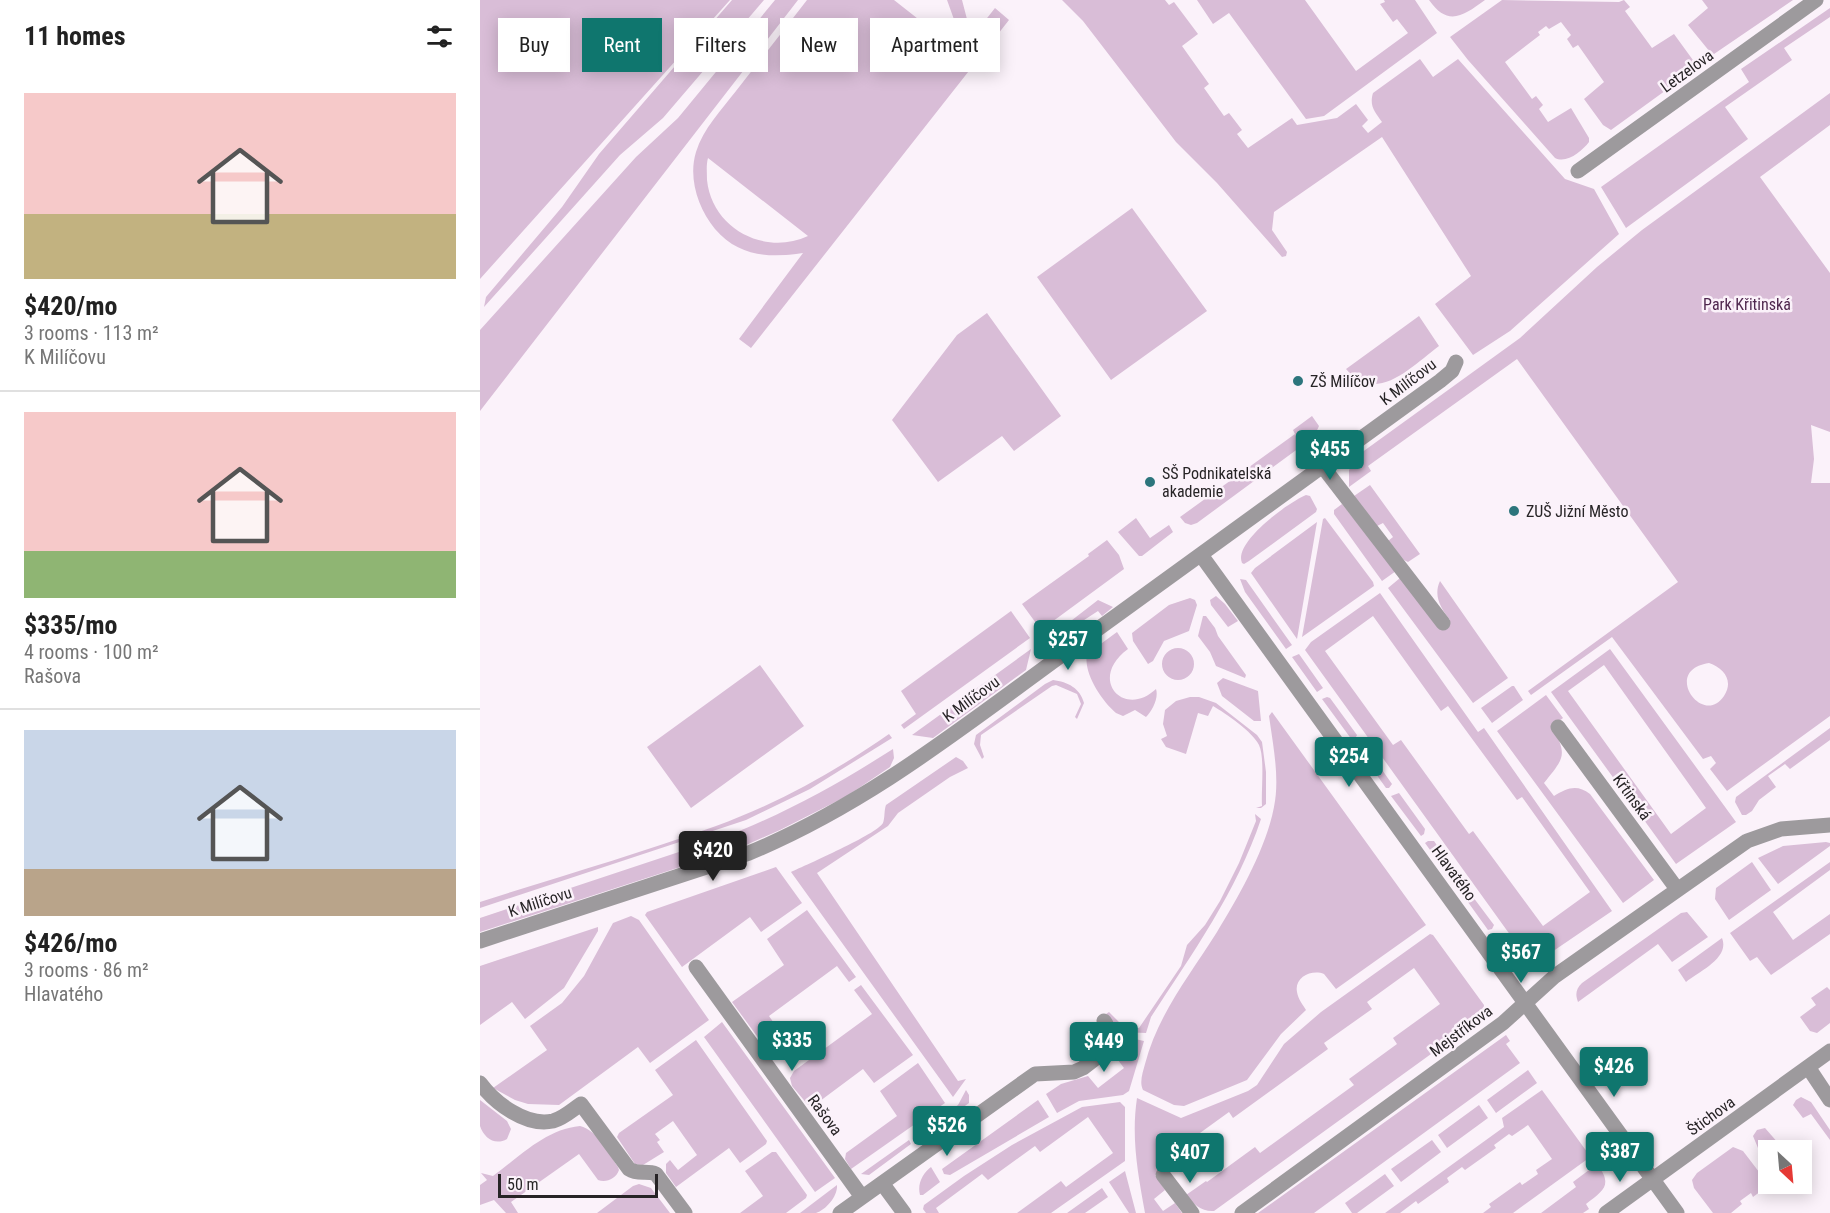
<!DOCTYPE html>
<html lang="en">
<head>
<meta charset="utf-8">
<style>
  :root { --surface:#fff; --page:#f6f6f6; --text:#222; --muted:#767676; --line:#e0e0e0; --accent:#0f766e }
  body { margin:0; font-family:"Roboto Condensed",sans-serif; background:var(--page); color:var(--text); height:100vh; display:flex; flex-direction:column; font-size:22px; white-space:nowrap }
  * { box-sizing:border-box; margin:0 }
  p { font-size:20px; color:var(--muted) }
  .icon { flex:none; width:33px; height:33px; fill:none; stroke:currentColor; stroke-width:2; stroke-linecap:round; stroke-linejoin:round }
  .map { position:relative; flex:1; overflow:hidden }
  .details { display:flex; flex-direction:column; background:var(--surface); width:480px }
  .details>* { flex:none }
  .banner { position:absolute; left:18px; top:18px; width:570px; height:54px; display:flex; gap:12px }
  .needle { width:39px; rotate:154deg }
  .controls { position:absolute; left:1278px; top:1140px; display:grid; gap:12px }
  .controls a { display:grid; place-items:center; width:54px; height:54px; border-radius:0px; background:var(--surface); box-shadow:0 3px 15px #0003; font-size:30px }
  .scale { position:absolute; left:18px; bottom:15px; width:160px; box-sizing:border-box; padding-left:6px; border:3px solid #272426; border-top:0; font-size:16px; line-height:21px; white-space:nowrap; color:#272426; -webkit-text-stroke:4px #fbf2fa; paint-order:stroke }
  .price { position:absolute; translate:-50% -51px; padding:0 14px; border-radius:6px; background:var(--accent); color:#fff; font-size:20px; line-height:39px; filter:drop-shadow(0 2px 3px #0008) }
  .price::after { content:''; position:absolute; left:50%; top:36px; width:18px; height:14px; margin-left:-9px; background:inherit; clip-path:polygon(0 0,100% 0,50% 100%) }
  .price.selected { background:#222; color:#fff }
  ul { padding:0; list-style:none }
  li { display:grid; align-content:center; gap:12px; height:318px; padding:0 24px }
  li+li { border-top:2px solid var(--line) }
  li span { display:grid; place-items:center; height:186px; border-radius:0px; color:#555 }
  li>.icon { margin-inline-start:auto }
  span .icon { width:108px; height:108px; fill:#fffc; stroke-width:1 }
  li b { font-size:26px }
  h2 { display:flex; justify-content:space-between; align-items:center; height:72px; padding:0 24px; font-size:26px }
  .tag { padding:0 21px; border-radius:0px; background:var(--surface); box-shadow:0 3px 15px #0003; font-size:21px; line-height:54px }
  .tag.selected { background:var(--accent); color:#fff }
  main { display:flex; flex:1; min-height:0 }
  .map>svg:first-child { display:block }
</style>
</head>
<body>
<main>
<section class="details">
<h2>11 homes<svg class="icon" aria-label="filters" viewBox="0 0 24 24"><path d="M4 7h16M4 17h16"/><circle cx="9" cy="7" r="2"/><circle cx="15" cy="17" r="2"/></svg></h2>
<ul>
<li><span style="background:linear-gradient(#f6c9c9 65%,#c2b280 0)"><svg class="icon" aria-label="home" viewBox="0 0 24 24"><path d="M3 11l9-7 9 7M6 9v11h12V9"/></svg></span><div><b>$420/mo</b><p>3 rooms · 113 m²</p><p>K Milíčovu</p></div></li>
<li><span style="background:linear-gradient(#f6c9c9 75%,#8fb573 0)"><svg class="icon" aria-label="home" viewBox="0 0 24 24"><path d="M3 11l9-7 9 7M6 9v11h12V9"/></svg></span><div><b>$335/mo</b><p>4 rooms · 100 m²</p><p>Rašova</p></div></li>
<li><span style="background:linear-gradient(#c9d6e8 75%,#b9a48a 0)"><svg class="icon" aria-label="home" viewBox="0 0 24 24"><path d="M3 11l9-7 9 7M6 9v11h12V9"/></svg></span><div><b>$426/mo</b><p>3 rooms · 86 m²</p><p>Hlavatého</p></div></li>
</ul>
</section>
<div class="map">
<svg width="1350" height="1213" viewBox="0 0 1350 1213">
  <rect width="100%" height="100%" fill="#fbf2fa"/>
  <!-- green -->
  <path fill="#d9bdd7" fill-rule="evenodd" d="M 0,0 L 250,0 L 0,279 Z
    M 252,0 L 284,0 L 183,118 L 140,155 L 4,307 L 6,297 L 82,207 L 119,154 Z
    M 295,0 L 318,0 L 0,411 L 0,330 L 156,157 L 198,118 Z
    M 327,0 L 414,0 L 475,48 L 476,25 L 467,0 L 482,0 L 488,23 L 489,41 L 515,8 L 529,20 L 271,348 L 259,339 L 323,253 C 290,258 259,257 235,229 C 218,208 208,178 216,152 C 223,129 242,109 256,91 C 280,60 304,30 327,0 ZM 228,158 L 328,236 C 285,256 232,229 227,180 C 227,173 226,165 228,158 Z
    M 582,0 L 685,0 L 689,5 L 694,2 L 718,34 L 702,46 L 729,84 L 724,88 L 744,116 L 749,113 L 762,130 L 757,134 L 768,148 L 812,118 L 817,125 L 857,118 L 876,104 L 888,120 L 882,126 L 888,133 L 902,122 C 895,112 889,106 893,93 L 940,59 L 953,77 L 978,59 L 1085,179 L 1114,189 L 1139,234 L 1030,331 L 993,355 L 955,304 L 991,276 L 902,137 L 794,212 L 792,230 L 807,252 L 806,256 L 802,257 L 737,183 L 696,142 L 603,21 Z
    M 717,0 L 825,0 L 876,71 L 928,33 L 917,19 L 913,22 L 900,4 L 905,2 L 904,0 L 935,0 L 957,33 L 844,116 L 826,119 L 749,13 L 733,24 Z
    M 949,0 L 1005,0 C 983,16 968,27 949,0 Z
    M 1022,0 L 1139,2 L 1144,0 L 1150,7 L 1145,11 L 1172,48 L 1194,34 L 1218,67 L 1131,130 L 1123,125 L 1104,99 L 1124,82 L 1098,45 L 1093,48 L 1087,39 L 1091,35 L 1081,22 L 1069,29 L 1066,26 L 1058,32 L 1060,35 L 1025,62 L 1052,99 L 1056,96 L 1063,105 L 1059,109 L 1068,122 L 1091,108 L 1109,138 L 1109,142 C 1102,151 1087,164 1075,158 L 988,60 L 970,37 Z
    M 1222,0 L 1313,0 L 1234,54 L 1230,52 L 1208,25 L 1228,8 Z
    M 1350,8 L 1350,17 L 1304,48 L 1312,60 L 1245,107 L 1268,139 L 1146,228 L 1121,187 L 1269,82 L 1261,69 Z
    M 1350,93 L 1350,125 L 1280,177 L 1350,273 L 1350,432 L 1331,425 L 1334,459 L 1331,483 L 1350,483 L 1350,716 L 1247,791 L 1230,769 L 1236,763 L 1231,756 L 1223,759 L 1132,637 L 1051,695 L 1048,691 L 1198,582 L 1037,359 L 888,466 L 891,471 L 869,487 L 869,470 L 881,453 L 1040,338 L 1117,267 L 1162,230 ZM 1229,663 C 1244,668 1254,681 1244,696 C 1223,728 1181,670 1229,663 Z
    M 652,208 L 727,311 L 631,380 L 557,277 Z
    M 507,313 L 581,416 L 534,451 L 522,436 L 458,482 L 412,420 L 477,335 Z
    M 939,316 L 959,346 C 932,366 896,406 866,369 Z
    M 832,416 L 839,426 L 834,437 L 717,523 L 711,525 L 705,523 L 700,517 L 815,434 L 813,430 Z
    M 890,485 L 940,554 L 928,562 L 924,560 L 908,541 L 913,537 L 903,523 L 897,526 L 874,496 Z
    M 826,495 L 830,496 L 837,509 L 836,512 L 769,561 L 764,564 L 762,563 C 753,542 809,502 826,495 Z
    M 862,504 L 916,571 L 902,581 L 854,514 L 854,510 Z
    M 656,518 L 670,538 L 689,525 L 693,532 L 662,556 L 659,556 L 638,532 Z
    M 845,518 L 893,582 L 894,586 L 822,637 L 843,519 Z
    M 837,522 L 817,639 L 771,573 L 775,568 Z
    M 627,540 L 639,555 L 644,569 L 561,630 L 542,604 L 609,556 L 608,554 Z
    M 920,578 L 960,627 L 970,620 C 961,608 953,596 960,581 L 1028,678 L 993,703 L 908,588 Z
    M 760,579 L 766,580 L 812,645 L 806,649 L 765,592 Z
    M 900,593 L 998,732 L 1004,728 L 1132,911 L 1066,956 C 1056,958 1050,957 1041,950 L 825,650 L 831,642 ZM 893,616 L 961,711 L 968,706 L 1037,800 L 1042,797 L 1110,892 L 1063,926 L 993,831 L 989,834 L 921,740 L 913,745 L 845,651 Z
    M 736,596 L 745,604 L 758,621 L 748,627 L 731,605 L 730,600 Z
    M 710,598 L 715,600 L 717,605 L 709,631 L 684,641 L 673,661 L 668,664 L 653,641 L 652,633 L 689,605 Z
    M 618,600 L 633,607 L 622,616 L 618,611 L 598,624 L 602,630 L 596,634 L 574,634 Z
    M 531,611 L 550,638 L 424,729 L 421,725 L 436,714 L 421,691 Z
    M 723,616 L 726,616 L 735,628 L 738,636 L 766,675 L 765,678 L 736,666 L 730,652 L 718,636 Z
    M 637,632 L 648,649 C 607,679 644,719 676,689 C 679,698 672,711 666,717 L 655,710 L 643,716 L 636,713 C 622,701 603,673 607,654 Z
    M682 664a16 16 0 1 1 32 0a16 16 0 1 1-32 0Z
    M 551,649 L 546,670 L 453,738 L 432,735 Z
    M 1130,649 L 1256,822 L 1196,864 L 1071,692 ZM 1124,665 L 1226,808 L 1191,834 L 1088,691 Z
    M 819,654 L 843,688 L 837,692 L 812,657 Z
    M 280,665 L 324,726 L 211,808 L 167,747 Z
    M 743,678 L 778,691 L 781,721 L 774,721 L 742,696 L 737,683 Z
    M 573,680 C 588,682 600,688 604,703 L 597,719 L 595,717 L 601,704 L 597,694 L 576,685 L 572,686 L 501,735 L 500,745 L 504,757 L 502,759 L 494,744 L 496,735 L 565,684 Z
    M 1032,686 L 1034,686 L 1043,700 L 1012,723 L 1001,708 Z
    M 1066,695 L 1083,718 L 1072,727 C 1088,755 1084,758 1064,783 L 1074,796 C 1087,788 1097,784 1110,794 L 1174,880 L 1143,903 L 1017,731 Z
    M 710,697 L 719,697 L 736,703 L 777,735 L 782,742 L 786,772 L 786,804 L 781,808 L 776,808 L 782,806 C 781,790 785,758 779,745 C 773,732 745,713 733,706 L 728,716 L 718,713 L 706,754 L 686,747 L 681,739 L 687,736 L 683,724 L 685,710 L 696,701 Z
    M 847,697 L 850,698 L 877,735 L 875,739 L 872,740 L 842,699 Z
    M 792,712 L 946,925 L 856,989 L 844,974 C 832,969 814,977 817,992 C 818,999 823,1005 826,1010 L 801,1034 L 767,1080 L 704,1106 L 694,1105 L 663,1090 C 659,1082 663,1072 665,1064 C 678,1014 710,975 737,932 C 759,896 786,849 794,807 C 800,778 793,745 789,716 Z
    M 1350,728 L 1350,740 L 1310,769 L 1305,764 L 1288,776 L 1296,787 L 1279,800 L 1272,811 L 1266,815 L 1262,815 L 1255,802 L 1256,797 Z
    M 409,734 L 412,738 L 330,789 L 266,820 L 0,908 L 0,902 C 78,877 158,854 236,826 C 297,804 356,771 409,734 Z
    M 881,743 L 884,744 L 912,784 L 909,788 L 906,788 L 876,746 Z
    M 413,749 L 414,758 L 410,767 L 367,796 L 300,830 L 266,845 L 228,858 L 0,932 L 0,918 L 241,838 C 303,815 358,784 413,749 Z
    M 476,757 L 483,761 L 488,768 L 470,777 L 418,813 L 408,826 L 337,873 L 478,1081 L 486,1079 L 473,1097 L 311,872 C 326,865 397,834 403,823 C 405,818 404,810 406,805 Z
    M 919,793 L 945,829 L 944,834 L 941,836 L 911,796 Z
    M 775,814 L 781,819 C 757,891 712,954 671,1017 L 666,1033 L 641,1032 L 626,1014 L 629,1012 L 643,1026 L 659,1028 L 701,966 L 707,945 L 725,925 L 740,901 L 759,863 L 776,821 Z
    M 948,841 L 954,841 L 979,878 L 978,881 L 974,883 L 945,843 Z
    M 1346,842 L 1350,843 L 1350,846 L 1298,884 L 1278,858 L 1303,846 Z
    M 1272,862 L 1291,890 L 1249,920 L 1235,899 L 1236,888 Z
    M 1350,862 L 1350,870 L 1293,912 L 1313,940 L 1350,914 L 1350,934 L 1291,975 L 1277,957 L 1270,961 L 1250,933 Z
    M 296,867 L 322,903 L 281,932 L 270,917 L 202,967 L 165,915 L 167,912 Z
    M 983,888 L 987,889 L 1014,925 L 1012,929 L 1008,930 L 980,891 Z
    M 327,910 L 376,977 L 369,982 L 357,966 L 289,1016 L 305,1039 L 308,1047 L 303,1055 L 296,1057 L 290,1054 L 252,1002 L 304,965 L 287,939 Z
    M 1207,912 L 1228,937 L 1192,962 L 1178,944 L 1098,1002 C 1095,994 1096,989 1102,983 L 1201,913 Z
    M 151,916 L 159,920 L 229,1020 L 170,1063 L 158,1047 L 79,1105 L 48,1104 L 35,1100 L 13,1088 L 67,1050 L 50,1026 L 82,1003 L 104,976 L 133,923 Z
    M 118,927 L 118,931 L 84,988 L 45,1019 L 32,1002 L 0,1025 L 0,966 Z
    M 950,934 L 953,935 L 1004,1005 L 1003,1013 L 998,1020 L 734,1211 C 722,1212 713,1204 706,1195 L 726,1181 L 727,1182 L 775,1147 L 780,1153 L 874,1085 L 869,1079 L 917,1044 L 913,1038 L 960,1004 L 934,968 L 887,1002 L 892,1009 L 844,1043 L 848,1049 L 753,1118 L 749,1112 L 684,1159 L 688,1166 L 675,1175 L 685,1190 L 674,1199 L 683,1211 L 695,1203 L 702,1213 L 665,1213 C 658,1174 651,1138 657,1098 L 701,1118 L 768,1091 L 777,1085 L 804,1044 L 841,1012 Z
    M 1242,938 C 1250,958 1220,971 1206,982 L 1198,970 Z
    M 381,985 L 433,1055 L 394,1083 L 383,1069 L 336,1104 L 328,1105 L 312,1086 L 310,1078 L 314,1071 L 392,1014 L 374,990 Z
    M 1347,987 L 1350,990 L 1350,1023 L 1337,1033 L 1330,1031 L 1320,1017 L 1336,1005 L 1331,998 Z
    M 242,1022 L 355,1178 L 335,1192 L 224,1037 Z
    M 1026,1035 L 1030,1041 L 1026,1044 L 1040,1063 L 834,1213 L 778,1213 Z
    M 650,1038 L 664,1041 L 649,1091 L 643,1095 L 599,1101 L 577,1113 L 566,1094 L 581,1084 L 608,1076 L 618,1088 L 644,1068 L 635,1056 L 650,1056 Z
    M 216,1040 L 287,1141 L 286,1144 L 260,1163 L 249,1148 L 196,1187 L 186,1173 L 186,1164 L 190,1160 L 198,1170 L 217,1155 L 193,1121 L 175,1134 L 180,1140 L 177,1142 L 184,1152 L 163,1165 L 155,1164 L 137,1137 L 139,1133 L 193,1095 L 175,1070 Z
    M 438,1063 L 465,1103 L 371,1169 L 365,1159 L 366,1153 L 417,1116 L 400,1091 Z
    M 1048,1070 L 1057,1083 L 1016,1113 L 1007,1100 Z
    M 486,1090 L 489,1095 L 489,1103 L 439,1139 L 437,1134 L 440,1131 L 478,1105 Z
    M 1062,1090 L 1110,1156 L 1109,1158 L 1033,1213 L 1003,1213 L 1011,1207 L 1009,1204 L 1040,1182 L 1042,1185 L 1058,1174 L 1056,1170 L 1072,1159 L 1048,1125 L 1032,1136 L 1029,1134 L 1014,1145 L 1016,1148 L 985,1170 L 982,1167 L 967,1178 L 969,1182 L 938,1204 L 936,1201 L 920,1213 L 905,1213 L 1024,1127 L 1022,1118 Z
    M 1321,1097 L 1331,1102 L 1350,1130 L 1350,1140 L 1331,1114 L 1323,1118 L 1313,1105 L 1316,1100 Z
    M 0,1100 L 27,1121 L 31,1129 L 27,1139 C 15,1146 4,1138 0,1126 C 0,1119 0,1108 0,1100 Z
    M 558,1100 L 569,1117 L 470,1175 L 464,1174 L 462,1169 Z
    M 640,1102 L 645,1107 L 645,1161 L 571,1213 L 537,1213 L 581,1181 L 586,1187 L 633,1153 L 608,1117 L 560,1152 L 555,1146 L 508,1180 L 502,1174 L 456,1208 L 459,1213 L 446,1213 L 443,1209 L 444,1205 L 484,1176 L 532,1145 L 602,1107 Z
    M 999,1105 L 1008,1118 L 967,1148 L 958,1135 Z
    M 100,1126 C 118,1131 127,1151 138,1167 L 139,1170 C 136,1179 126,1183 118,1180 L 99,1154 L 31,1202 L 38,1213 L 26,1213 L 14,1200 L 0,1205 L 0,1185 L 7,1180 L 1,1173 L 13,1176 C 39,1157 66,1129 100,1126 Z
    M 1285,1128 L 1299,1144 L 1288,1151 L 1278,1148 L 1273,1136 L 1277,1130 Z
    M 429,1140 L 431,1144 L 389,1175 L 381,1174 Z
    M 952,1140 L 961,1152 L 921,1182 L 911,1169 Z
    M 1253,1147 L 1263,1151 L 1289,1185 L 1273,1197 L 1271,1193 L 1260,1201 L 1262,1204 L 1251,1213 L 1233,1213 L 1214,1188 L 1212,1180 L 1217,1173 Z
    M 292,1152 L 296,1152 L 327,1195 L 326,1198 L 306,1213 L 260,1213 L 283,1196 L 265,1171 Z
    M 1117,1164 C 1133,1185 1124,1190 1106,1204 L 1109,1209 L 1103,1213 L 1061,1213 L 1096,1187 L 1093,1182 Z
    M 451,1167 L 460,1182 L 443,1195 L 440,1195 C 437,1184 443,1173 451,1167 Z
    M 645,1171 L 656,1213 L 649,1213 L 629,1182 Z
    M 905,1174 L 914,1186 L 877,1213 L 872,1213 L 865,1203 Z
    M 159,1184 L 171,1188 L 190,1213 L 117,1213 L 153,1186 Z
    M 357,1185 C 358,1196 346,1210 336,1213 C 332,1213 324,1213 320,1213 Z
    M 622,1188 L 628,1197 L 605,1213 L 587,1213 Z"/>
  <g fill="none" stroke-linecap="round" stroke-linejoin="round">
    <!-- street -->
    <path stroke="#9d9a9d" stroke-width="15" d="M 1098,171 L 1336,0
      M 843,467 L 963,623
      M 721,555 L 1197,1213
      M 1078,727 L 1197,889
      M 0,941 L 269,853 C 387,804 480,729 582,655 C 708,564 834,473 960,381 L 972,371 L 976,362
      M 216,967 L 382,1197
      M 1328,1067 L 1350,1100
      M 0,1083 C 15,1103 46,1127 73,1121 C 84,1118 92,1110 101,1104 L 149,1169 C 158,1175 167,1170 176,1174 L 205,1213
      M 683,1175 L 712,1213
      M 402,1183 L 424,1213
      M 360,1213 L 555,1074 L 594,1072 L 603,1068 L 625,1051 L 626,1024 L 624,1021
      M 762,1213 L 1023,1023 L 1075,976 L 1267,841 L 1301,829 L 1350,825
      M 1126,1213 L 1350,1051"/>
  </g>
  <!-- markers -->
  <g fill="#2c757c" stroke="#fbf2fa" stroke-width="2">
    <circle cx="818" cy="381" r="6"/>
    <circle cx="670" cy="482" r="6"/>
    <circle cx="1034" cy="511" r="6"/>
  </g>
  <g text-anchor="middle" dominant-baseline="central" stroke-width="5" stroke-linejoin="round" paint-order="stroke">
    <!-- street labels -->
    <g font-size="16" fill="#272426" stroke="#fbf2fa">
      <text transform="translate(1207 71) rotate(-36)">Letzelova</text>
      <text transform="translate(928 382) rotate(-37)">K Milíčovu</text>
      <text transform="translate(491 699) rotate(-36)">K Milíčovu</text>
      <text transform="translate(1152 797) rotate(54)">Křtinská</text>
      <text transform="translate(974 873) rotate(54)">Hlavatého</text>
      <text transform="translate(60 902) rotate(-18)">K Milíčovu</text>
      <text transform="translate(981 1031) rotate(-37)">Mejstříkova</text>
      <text transform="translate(345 1115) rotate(54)">Rašova</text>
      <text transform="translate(1231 1116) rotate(-36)">Štichova</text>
    </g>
    <!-- park labels -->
    <g font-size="16" fill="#4f274e" stroke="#fbf2fa">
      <text x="1267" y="304">Park Křitinská</text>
    </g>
    <!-- poi labels -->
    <g font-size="16" fill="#272426" stroke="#fbf2fa" text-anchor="start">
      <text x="830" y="381">ZŠ Milíčov</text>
      <text x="682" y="473">SŠ Podnikatelská<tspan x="682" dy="18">akademie</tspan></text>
      <text x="1046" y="511">ZUŠ Jižní Město</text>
    </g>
  </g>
</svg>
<div class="controls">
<a><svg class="needle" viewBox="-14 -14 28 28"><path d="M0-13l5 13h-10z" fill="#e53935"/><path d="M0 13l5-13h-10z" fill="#767676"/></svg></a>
</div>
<div class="scale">50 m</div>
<b class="price" style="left:850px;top:481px">$455</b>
<b class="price" style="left:588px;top:671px">$257</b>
<b class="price" style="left:869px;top:788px">$254</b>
<b class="price selected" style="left:233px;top:882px">$420</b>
<b class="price" style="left:1041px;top:984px">$567</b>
<b class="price" style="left:312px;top:1072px">$335</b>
<b class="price" style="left:624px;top:1073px">$449</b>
<b class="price" style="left:1134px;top:1098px">$426</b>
<b class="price" style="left:467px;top:1157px">$526</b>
<b class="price" style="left:1140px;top:1183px">$387</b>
<b class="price" style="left:710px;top:1184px">$407</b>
<div class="banner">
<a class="tag">Buy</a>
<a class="tag selected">Rent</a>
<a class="tag">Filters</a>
<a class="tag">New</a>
<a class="tag">Apartment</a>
</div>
</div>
</main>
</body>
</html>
